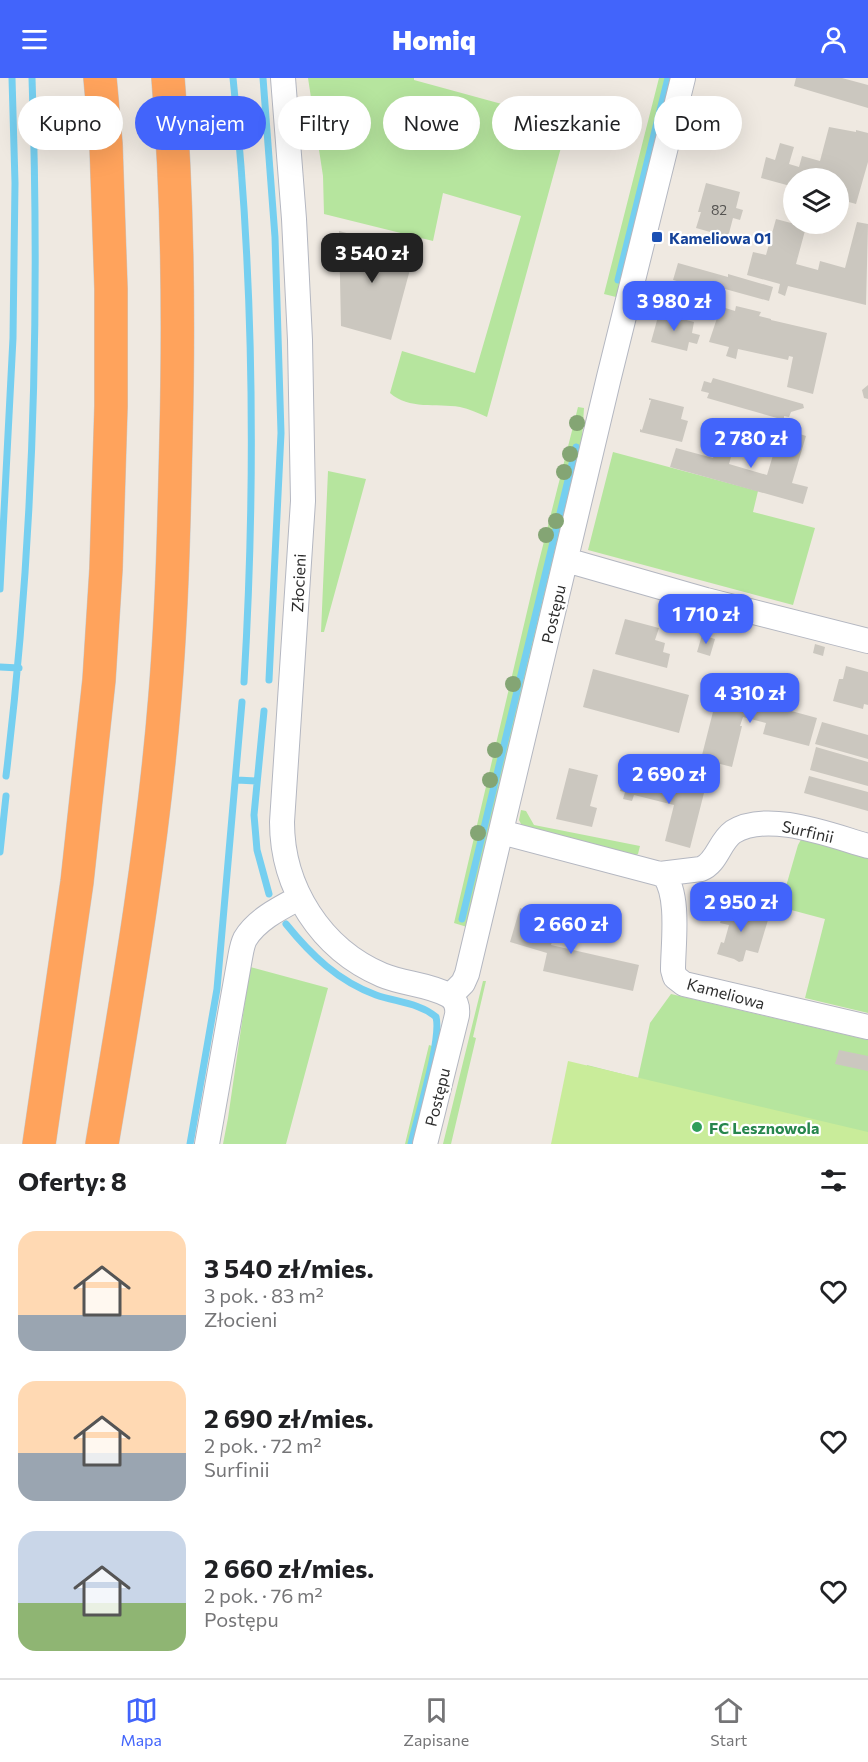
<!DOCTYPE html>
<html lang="pl">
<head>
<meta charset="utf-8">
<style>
  :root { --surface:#fff; --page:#f2f2f2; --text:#202124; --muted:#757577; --line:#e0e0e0; --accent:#4264fb }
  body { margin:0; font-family:Commissioner,sans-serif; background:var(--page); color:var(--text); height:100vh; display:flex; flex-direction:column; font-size:22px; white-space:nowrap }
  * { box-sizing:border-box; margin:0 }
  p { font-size:20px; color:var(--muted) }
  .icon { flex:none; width:33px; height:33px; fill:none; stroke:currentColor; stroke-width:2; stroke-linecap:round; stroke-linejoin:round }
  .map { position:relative; height:1066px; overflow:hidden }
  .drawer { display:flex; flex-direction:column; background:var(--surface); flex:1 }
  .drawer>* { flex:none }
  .banner { position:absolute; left:18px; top:18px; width:832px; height:54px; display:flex; gap:12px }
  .fabs { position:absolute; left:783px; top:90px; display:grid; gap:12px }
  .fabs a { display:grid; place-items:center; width:66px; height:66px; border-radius:50%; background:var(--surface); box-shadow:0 6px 24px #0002; font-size:30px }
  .price { position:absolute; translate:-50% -51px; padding:0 14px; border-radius:12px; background:var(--accent); color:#fff; font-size:20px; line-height:39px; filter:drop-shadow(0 2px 3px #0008) }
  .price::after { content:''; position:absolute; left:50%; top:36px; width:18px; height:14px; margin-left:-9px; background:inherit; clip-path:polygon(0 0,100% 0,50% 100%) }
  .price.selected { background:#222; color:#fff }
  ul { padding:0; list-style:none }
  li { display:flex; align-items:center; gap:18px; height:150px; padding:0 18px }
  li span { display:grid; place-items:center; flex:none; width:168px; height:120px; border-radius:18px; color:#555 }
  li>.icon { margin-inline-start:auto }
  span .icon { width:72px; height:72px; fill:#fffc; stroke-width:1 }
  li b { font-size:26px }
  h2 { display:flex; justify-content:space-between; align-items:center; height:72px; padding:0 18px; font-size:26px }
  .tag { padding:0 21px; border-radius:27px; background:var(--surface); box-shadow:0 6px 24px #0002; font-size:21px; line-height:54px }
  .tag.selected { background:var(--accent); color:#fff }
  header { display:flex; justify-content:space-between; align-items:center; height:78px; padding:0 18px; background:var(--accent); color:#fff; font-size:27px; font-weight:800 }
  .dock { display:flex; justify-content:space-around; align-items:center; height:84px; border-top:2px solid var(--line); background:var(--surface); font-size:16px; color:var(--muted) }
  .dock a { display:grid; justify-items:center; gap:3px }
  .dock .selected { color:var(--accent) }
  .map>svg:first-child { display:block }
</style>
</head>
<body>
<header><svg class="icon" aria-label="menu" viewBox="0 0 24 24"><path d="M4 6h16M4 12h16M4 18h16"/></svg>Homiq<svg class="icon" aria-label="person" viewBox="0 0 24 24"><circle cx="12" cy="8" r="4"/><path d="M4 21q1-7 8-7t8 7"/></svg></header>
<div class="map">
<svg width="868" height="1066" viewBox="0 0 868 1066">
  <rect width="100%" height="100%" fill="#efe9e1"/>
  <!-- green -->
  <path fill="#b6e59e" d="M 308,0 L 414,0 L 414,2 L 568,44 L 487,339 C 478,335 469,331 460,329 C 436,325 409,332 390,315 L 402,273 L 475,295 L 521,138 L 443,115 L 433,163 L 324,136 L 323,98 Z
    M 659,0 L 671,0 L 616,219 L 604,216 Z
    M 578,329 L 584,330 L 582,361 L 467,849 L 454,845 L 537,491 Z
    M 613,374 L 758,413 L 753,434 L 815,450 L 793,527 L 588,472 Z
    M 328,393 L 366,401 L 324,554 L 321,554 Z
    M 521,732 L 526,733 L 534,747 L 640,768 L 638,776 L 631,780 L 523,750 L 519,742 Z
    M 803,758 L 868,775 L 868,935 L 805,920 L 825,841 L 780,829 L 798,767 Z
    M 250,889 L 328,910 L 286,1066 L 223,1066 L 228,1040 Z
    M 483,903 L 486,903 L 473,959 L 476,960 L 451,1066 L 443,1066 Z
    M 671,916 L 868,962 L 868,1066 L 569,1066 L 587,987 L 638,1000 L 650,945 Z
    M 429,967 L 438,970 L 415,1066 L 405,1066 Z"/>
  <!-- pitch -->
  <path fill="#c9ec9a" d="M 568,983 L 868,1054 L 868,1066 L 551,1066 Z"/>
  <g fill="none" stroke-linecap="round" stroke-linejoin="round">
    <!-- stream -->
    <path stroke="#75cff0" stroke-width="7" d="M 233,0 C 254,201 256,403 244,604
      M 263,0 L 275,159 L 281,355 L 269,602
      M 618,202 L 668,0
      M 0,511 L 13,260 L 15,105 L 12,0
      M 0,589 L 19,590
      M 264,633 L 254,737 L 257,772 L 269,816
      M 6,698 C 34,466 40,234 32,0
      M 237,702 L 257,703
      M 0,774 L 6,718
      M 462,841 L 576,369
      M 286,846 C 311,877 338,903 376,917 C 396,924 420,925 436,939 C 442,962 417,1039 411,1066
      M 190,1066 L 217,911 L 242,624"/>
  </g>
  <!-- building -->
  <path fill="#cbc7bf" d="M 796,0 L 842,0 L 868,7 L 868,30 L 794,8 Z
    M 829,49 L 856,54 L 856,52 L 868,55 L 868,84 L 856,126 L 838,121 L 838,100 L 794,100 L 794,109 L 761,100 L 766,79 L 775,82 L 780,65 L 794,69 L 789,86 L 799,89 L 802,78 L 820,83 Z
    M 706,105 L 740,114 L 736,130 L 743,132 L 740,142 L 733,140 L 728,159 L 696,150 L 701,134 L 698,134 Z
    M 776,141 L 806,149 L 796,186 L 818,192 L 820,183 L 845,190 L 857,144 L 868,146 L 866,227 L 788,208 L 785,218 L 778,215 L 780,206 L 747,197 L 753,174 L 766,177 Z
    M 339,153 L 415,173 L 391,262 L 341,248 Z
    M 678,185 L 728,199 L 728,196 L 773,209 L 769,223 L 725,211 L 724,216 L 673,202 Z
    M 719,228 L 735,233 L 736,228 L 761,234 L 759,238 L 771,241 L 771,242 L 827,255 L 813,316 L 787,309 L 793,279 L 789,278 L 788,282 L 738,271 L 736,281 L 726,278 L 729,269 L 709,264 L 720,231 Z
    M 659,235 L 694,244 L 692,255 L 700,257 L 697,266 L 689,264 L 687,273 L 651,264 Z
    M 713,300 L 803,326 L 804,330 L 791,334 L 789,339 L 784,338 L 784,342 L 707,320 L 709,315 L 701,313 L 704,303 L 711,305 Z
    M 868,307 L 868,321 L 864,320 L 862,312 Z
    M 649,320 L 684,329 L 681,341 L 688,343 L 682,364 L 640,354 L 640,351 L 642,352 L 651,322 L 649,322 Z
    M 791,353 L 806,358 L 792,405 L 808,409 L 803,426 L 670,389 L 676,370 L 713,380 L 717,368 L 724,370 L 726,363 L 735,365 L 729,386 L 767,397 L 777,364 L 784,366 L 787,355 Z
    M 625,541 L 659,550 L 655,562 L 665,565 L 663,574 L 670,576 L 667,590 L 615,576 Z
    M 702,557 L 715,561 L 710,578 L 697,574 Z
    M 815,566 L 825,569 L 823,578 L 813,575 Z
    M 846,588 L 868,594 L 868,627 L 864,626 L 863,631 L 833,623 L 839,601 L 843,601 Z
    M 593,591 L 689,617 L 679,655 L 583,629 Z
    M 726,605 L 750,611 L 747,621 L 817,640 L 809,668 L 763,656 L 766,645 L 743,639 L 740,648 L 742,648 L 732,689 L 701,681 L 716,622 L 720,623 Z
    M 822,644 L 868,657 L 868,681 L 815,666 Z
    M 816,669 L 868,684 L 868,708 L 810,692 Z
    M 569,690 L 598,697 L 590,728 L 597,730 L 592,749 L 556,741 Z
    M 625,694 L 704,715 L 690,770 L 665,763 L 674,727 L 634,717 L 632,723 L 623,721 L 625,714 L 620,713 Z
    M 809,698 L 868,714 L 868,733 L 804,715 Z
    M 726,824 L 746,830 L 745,835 L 768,842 L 758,875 L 746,872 L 743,883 L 739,884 L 734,881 L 717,876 L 721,864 L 724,865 L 729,847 L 720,845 Z
    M 520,830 L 550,839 L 548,847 L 556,850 L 551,867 L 639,887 L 633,913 L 543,893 L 547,875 L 510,864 Z
    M 839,972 L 868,978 L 868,993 L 835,986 Z"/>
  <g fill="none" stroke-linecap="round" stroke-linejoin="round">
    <!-- minor casing -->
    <g stroke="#b4b7c1" stroke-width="26">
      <path id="minor" d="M 283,0 L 294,141 L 300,262 L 303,423 L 282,744 C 282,810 321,871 382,897 C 403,906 428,906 448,917 C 456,921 458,929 457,937 L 425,1066
        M 566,482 L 706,522 L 868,563
        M 501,754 L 664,797 C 680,818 673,866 673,892 L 675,899 L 684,906 L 868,949
        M 660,796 L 701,791 C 717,785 719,764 733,754 C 768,732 832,758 868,768
        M 450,918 L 463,905 L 467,896 L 609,299 L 683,0
        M 207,1066 L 240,880 C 241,875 242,867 245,861 C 256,842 280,830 299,820"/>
    </g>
    <!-- highway casing -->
    <g stroke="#c9c9c9" stroke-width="34">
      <path id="highway" d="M 39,1066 L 77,804 L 99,602 L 106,491 L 111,328 L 111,211 L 106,66 L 100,0
        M 102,1066 C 127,918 153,769 165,618 C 172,533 174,446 176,360 C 179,240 178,120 168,0"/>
    </g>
    <!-- minor -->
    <use href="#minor" stroke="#fff" stroke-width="24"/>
    <!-- highway -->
    <use href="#highway" stroke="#ffa35c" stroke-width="33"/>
  </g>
  <!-- trees -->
  <g fill="#84a574">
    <circle cx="577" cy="345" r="8"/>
    <circle cx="570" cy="376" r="8"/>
    <circle cx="564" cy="394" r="8"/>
    <circle cx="556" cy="443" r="8"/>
    <circle cx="546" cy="457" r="8"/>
    <circle cx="513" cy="606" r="8"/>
    <circle cx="495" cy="672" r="8"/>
    <circle cx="490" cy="702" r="8"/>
    <circle cx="478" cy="755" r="8"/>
  </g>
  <!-- markers -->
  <rect fill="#1a4fb4" stroke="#fff" stroke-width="2" x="651" y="153" width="12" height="12" rx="3"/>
  <circle fill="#2e9e5b" stroke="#fff" stroke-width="2" cx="697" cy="1049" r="6"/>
  <g text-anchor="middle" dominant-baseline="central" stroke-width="4.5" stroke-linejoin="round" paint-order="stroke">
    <!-- number labels -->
    <g font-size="14" fill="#555452">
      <text x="719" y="131">82</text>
    </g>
    <!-- transit labels -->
    <g font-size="16" font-weight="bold" fill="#164399" stroke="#fff" text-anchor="start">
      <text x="669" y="159">Kameliowa 01</text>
    </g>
    <!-- street labels -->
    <g font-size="16" fill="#2e2e2e" stroke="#fff">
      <text transform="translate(298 505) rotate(-87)">Złocieni</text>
      <text transform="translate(553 536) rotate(-77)">Postępu</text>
      <text transform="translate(808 753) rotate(13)">Surfinii</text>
      <text transform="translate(726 915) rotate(15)">Kameliowa</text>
      <text transform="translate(437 1019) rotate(-76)">Postępu</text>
    </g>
    <!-- leisure labels -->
    <g font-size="16" font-weight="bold" fill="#27864d" stroke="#fff" text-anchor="start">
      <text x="709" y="1049">FC Lesznowola</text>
    </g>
  </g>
</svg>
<div class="fabs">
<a><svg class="icon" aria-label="layers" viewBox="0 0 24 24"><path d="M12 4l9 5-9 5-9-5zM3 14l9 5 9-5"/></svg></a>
</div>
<b class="price selected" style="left:372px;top:206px">3 540 zł</b>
<b class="price" style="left:674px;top:254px">3 980 zł</b>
<b class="price" style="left:751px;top:391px">2 780 zł</b>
<b class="price" style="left:706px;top:567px">1 710 zł</b>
<b class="price" style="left:750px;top:646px">4 310 zł</b>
<b class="price" style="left:669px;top:727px">2 690 zł</b>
<b class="price" style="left:741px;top:855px">2 950 zł</b>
<b class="price" style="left:571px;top:877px">2 660 zł</b>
<div class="banner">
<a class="tag">Kupno</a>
<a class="tag selected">Wynajem</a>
<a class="tag">Filtry</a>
<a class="tag">Nowe</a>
<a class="tag">Mieszkanie</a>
<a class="tag">Dom</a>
</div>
</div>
<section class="drawer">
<h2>Oferty: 8<svg class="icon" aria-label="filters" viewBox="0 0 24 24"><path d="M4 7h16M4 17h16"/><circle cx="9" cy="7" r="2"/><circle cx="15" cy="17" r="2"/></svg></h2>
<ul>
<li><span style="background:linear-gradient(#ffd9b3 70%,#9aa5b1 0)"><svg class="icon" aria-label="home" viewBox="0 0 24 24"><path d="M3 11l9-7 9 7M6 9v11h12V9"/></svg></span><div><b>3 540 zł/mies.</b><p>3 pok. · 83 m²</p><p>Złocieni</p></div><svg class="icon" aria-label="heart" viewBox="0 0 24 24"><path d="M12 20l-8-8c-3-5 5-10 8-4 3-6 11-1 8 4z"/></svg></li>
<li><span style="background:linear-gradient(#ffd9b3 60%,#9aa5b1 0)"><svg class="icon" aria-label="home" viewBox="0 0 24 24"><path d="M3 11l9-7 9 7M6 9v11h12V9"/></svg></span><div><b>2 690 zł/mies.</b><p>2 pok. · 72 m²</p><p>Surfinii</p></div><svg class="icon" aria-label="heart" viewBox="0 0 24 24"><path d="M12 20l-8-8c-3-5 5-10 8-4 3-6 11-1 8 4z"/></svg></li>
<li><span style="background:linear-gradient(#c9d6e8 60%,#8fb573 0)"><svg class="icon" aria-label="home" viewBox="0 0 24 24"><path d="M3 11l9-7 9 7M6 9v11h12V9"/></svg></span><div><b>2 660 zł/mies.</b><p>2 pok. · 76 m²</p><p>Postępu</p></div><svg class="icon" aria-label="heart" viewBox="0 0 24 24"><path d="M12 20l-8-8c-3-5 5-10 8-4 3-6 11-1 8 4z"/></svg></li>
</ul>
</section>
<nav class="dock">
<a class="selected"><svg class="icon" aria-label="map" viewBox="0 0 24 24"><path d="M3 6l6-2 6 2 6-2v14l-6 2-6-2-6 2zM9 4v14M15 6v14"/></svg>Mapa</a>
<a><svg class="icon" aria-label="saved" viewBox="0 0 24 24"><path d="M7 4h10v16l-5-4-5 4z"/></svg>Zapisane</a>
<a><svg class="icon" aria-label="home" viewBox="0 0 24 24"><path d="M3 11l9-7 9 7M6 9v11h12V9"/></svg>Start</a>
</nav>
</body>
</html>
